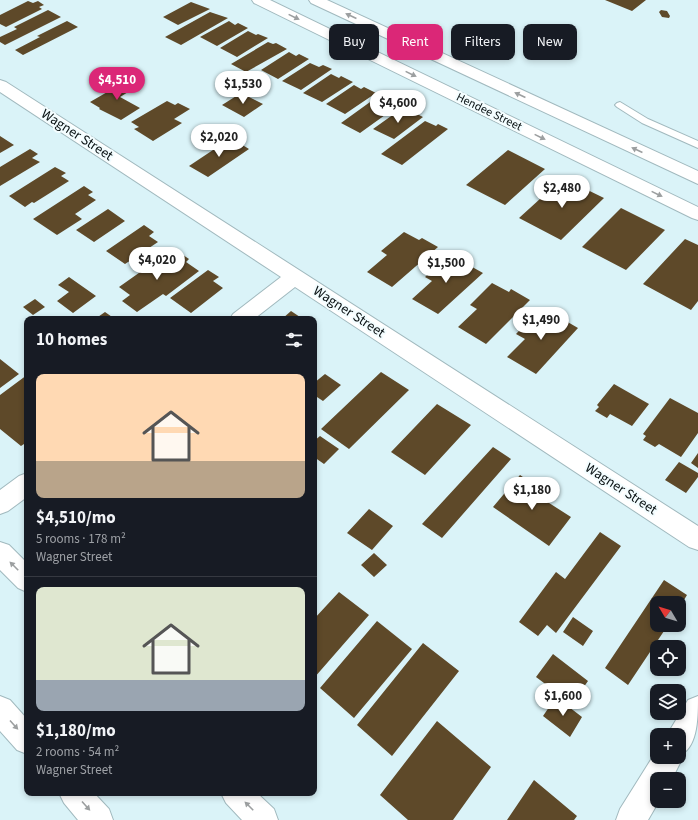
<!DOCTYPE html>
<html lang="en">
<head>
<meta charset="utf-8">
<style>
  :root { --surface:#171b24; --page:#242831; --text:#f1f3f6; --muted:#9ea1a6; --line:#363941; --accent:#db2777 }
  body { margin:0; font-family:"Source Sans 3",sans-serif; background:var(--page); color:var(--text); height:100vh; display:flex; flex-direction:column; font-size:15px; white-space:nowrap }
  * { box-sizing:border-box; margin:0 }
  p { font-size:13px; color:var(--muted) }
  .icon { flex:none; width:22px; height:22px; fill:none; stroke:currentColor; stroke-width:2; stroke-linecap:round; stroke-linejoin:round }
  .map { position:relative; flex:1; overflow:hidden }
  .sheet { position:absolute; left:24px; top:316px; width:293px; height:480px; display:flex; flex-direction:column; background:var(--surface); border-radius:8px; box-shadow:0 2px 6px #0003 }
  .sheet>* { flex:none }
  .banner { position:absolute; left:329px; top:24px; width:309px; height:36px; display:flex; gap:8px }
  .needle { width:26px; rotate:308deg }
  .buttons { position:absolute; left:650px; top:596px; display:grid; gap:8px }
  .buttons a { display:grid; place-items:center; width:36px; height:36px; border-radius:8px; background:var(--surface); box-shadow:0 2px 6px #0003; font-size:20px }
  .price { position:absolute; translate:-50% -34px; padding:0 9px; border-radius:14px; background:#fff; color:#222; font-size:13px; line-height:26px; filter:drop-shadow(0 1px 2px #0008) }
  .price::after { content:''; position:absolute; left:50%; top:24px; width:12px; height:9px; margin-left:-6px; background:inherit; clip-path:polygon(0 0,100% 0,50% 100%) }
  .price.selected { background:var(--accent); color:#fff }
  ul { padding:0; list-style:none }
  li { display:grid; align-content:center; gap:8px; height:212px; padding:0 12px }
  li+li { border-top:1px solid var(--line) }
  li span { display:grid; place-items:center; height:124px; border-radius:8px; color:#555 }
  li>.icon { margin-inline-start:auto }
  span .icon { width:72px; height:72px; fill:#fffc; stroke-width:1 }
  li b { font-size:17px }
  h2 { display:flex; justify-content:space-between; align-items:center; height:48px; padding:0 12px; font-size:17px }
  .chip { padding:0 14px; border-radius:8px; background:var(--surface); box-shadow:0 2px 6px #0003; font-size:14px; line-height:36px }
  .chip.selected { background:var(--accent); color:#fff }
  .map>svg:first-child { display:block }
</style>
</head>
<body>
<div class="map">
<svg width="698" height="820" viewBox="0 0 698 820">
  <rect width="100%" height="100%" fill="#daf3f8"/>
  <!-- building -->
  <path fill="#5e4929" d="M 605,0 L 646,0 L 632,11 Z
    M 28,1 L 33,3 L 38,1 L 44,5 L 39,7 L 42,9 L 6,27 L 0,24 L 0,15 Z
    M 191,2 L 210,9 L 178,25 L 163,17 Z
    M 48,10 L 61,17 L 5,45 L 0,42 L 0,37 L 17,29 L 14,27 Z
    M 661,10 L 667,11 L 670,16 L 669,18 L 662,17 L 659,12 Z
    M 210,12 L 228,18 L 181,45 L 165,37 Z
    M 67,21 L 78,27 L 23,55 L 15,50 L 40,37 L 37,36 Z
    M 229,21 L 235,25 L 238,23 L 248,28 L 217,46 L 200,37 Z
    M 248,31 L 256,35 L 258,34 L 268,38 L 237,57 L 220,48 Z
    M 268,42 L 273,44 L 276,43 L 287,49 L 246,72 L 231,64 Z
    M 289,52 L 296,56 L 299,54 L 309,59 L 278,79 L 261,70 Z
    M 310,63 L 319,67 L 323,65 L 332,69 L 301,90 L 282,81 Z
    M 331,74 L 339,78 L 341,76 L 353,82 L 322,102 L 303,93 Z
    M 128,80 L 138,86 L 120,97 L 140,108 L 121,120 L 99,109 L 100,108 L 90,102 Z
    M 354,85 L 361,89 L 364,87 L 376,93 L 345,114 L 326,104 Z
    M 241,93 L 263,104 L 244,117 L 222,105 Z
    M 377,97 L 386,101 L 388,100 L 399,105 L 360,133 L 341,123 Z
    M 167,101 L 175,105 L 178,103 L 190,109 L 174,119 L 182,123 L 153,141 L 134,129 L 139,127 L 131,122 Z
    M 401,109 L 409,113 L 411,111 L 423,117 L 394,139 L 373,129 Z
    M 425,121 L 436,126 L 438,124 L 448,129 L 402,165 L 381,154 Z
    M 0,136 L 14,145 L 0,153 Z
    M 231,138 L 249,149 L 208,177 L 189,166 Z
    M 30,149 L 38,154 L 32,158 L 40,162 L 0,186 L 0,167 Z
    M 508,150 L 545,169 L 505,205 L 466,185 Z
    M 55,167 L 66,173 L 61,176 L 69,181 L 34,203 L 32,202 L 25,207 L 9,196 Z
    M 563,178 L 604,198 L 561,240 L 519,218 Z
    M 84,186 L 93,192 L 88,195 L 96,200 L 75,214 L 82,219 L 57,235 L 33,219 Z
    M 621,208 L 665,230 L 626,270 L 582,247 Z
    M 108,209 L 125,221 L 94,242 L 76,230 Z
    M 144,225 L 154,232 L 149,236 L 158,242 L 125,264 L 106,251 Z
    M 404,232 L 419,240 L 422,238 L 438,247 L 392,287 L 367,272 L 387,255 L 381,251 Z
    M 685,239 L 698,245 L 698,301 L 691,310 L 643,284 Z
    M 170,251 L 179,258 L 183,255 L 189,259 L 186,262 L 199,271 L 166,296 L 163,294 L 137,312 L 122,301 L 130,295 L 119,287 Z
    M 447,257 L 462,265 L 465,263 L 483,273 L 438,314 L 412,299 L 432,281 L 425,277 Z
    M 208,270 L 219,277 L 213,281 L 223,288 L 191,313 L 170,298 Z
    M 69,277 L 96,296 L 73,313 L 57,301 L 69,292 L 58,285 Z
    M 492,283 L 509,292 L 511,289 L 530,300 L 486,344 L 458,327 L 477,309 L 470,305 Z
    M 35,299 L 45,307 L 33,315 L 23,307 Z
    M 539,310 L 556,320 L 559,317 L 578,328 L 536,374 L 507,357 L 525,339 L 516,334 Z
    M 291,311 L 303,319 L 282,319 Z
    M 105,312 L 115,319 L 95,319 Z
    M 0,359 L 19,374 L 0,388 Z
    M 381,372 L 409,390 L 349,449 L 321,429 Z
    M 325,374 L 341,385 L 323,401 L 314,395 L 314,383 Z
    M 27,375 L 27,442 L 21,446 L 0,429 L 0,395 Z
    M 614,384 L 649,404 L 632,426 L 610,414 L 607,418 L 595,411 L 599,407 L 597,405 Z
    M 670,398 L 698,413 L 698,433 L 681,457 L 659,444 L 655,447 L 643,440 L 646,436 L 643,434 Z
    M 437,404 L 471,425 L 425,475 L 391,452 Z
    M 320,436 L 339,449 L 324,464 L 314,457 L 314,441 Z
    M 493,447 L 511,459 L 442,538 L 422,524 Z
    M 698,453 L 698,468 L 691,463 Z
    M 679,462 L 698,473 L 698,477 L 686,493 L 665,480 Z
    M 520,475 L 539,488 L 535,494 L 571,517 L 549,546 L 493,507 Z
    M 369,509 L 393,526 L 372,550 L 347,533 Z
    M 600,532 L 621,546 L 556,633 L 547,625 L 538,636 L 519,622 L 556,572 L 565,579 Z
    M 374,553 L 387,565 L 374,577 L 361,565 Z
    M 664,580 L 687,595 L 679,608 L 679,603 L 657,603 L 657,625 L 668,625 L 628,685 L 605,668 Z
    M 339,592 L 369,615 L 314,678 L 314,619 Z
    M 573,617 L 593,631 L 583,646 L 563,632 Z
    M 377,621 L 412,649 L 354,718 L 320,688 Z
    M 423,643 L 459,671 L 392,756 L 357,725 Z
    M 553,654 L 588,681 L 572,704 L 536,677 Z
    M 556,697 L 582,717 L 570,737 L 543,716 Z
    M 437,721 L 491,767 L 453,820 L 408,820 L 380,795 Z
    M 534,780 L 577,816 L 574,820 L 507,820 Z"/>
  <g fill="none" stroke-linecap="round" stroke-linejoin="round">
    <!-- service casing -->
    <g stroke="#a1b9be" stroke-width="2">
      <path id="service" d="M 620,102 L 648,119 L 698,141 L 698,148 L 642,123 L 617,107 L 615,105 L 617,103 Z"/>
    </g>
    <!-- minor casing -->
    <g stroke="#a1b9be" stroke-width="2">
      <path id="minor" d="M 252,0 L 270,0 L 698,207 L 698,220 L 692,218 L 254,3 Z
        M 309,0 L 327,0 L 698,171 L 698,184 L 311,3 Z
        M 0,80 L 6,82 L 698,526 L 698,550 L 689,547 L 295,287 L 254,319 L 230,319 L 233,314 L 281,277 L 0,92 Z
        M 27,473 L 27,497 L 8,511 L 0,514 L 0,490 L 19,476 Z
        M 698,696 C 698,716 698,745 682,754 L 683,757 L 672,779 L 657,779 L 657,801 L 659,801 L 648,820 L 616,820 L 620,809 L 657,750 L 657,757 L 679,757 L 679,735 L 667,735 L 688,700 Z"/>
    </g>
    <!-- tertiary casing -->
    <g stroke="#a1b9be" stroke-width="2">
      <path id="tertiary" d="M 0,542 L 9,545 L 27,563 L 27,592 L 18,588 L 0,570 Z
        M 0,696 L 10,700 L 27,719 L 27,754 L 17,750 L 0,731 Z
        M 59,793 L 94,793 L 109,809 L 113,820 L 78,820 L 64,803 Z
        M 221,793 L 257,793 L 274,809 L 278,820 L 242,820 L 226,803 Z"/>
    </g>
    <!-- service -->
    <use href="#service" fill="#fff" fill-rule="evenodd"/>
    <!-- minor -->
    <use href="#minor" fill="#fff" fill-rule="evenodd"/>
    <!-- tertiary -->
    <use href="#tertiary" fill="#fff" fill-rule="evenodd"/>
  </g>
  <!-- one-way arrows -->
  <defs><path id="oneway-solid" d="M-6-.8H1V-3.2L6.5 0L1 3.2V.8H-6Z"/></defs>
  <g fill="#9c9fa0">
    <use href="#oneway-solid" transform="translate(351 16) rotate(-155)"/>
    <use href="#oneway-solid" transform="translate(294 17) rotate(26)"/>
    <use href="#oneway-solid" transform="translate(411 74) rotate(26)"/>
    <use href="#oneway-solid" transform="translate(520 95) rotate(-155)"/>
    <use href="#oneway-solid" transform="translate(540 137) rotate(26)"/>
    <use href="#oneway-solid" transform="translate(637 150) rotate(-155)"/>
    <use href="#oneway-solid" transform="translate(657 194) rotate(26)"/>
    <use href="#oneway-solid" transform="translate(14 566) rotate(-135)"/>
    <use href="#oneway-solid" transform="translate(14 725) rotate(48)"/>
    <use href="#oneway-solid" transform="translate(86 806) rotate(48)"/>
    <use href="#oneway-solid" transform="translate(249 806) rotate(-135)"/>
  </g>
  <g text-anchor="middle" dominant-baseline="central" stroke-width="4" stroke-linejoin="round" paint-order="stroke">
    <!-- far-street labels -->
    <g font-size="12" fill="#081012" stroke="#f3fdff">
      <text transform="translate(489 112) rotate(26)">Hendee Street</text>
    </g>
    <!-- street labels -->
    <g font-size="14" fill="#081012" stroke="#f3fdff">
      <text transform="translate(77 135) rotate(33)">Wagner Street</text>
      <text transform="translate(349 312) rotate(33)">Wagner Street</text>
      <text transform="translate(621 489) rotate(33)">Wagner Street</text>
    </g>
  </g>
</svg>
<div class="buttons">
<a><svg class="needle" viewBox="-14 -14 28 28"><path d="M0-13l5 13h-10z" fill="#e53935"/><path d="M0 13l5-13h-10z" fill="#9ea1a6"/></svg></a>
<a><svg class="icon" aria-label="locate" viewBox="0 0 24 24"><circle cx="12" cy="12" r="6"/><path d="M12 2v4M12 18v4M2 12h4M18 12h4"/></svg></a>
<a><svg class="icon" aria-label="layers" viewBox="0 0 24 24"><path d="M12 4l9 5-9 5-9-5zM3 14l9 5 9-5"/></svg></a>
<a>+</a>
<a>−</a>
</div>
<b class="price selected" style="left:117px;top:101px">$4,510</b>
<b class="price" style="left:243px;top:105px">$1,530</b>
<b class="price" style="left:398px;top:124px">$4,600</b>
<b class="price" style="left:219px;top:158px">$2,020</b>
<b class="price" style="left:562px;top:209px">$2,480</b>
<b class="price" style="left:157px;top:281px">$4,020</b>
<b class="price" style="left:446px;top:284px">$1,500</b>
<b class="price" style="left:541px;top:341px">$1,490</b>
<b class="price" style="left:532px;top:511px">$1,180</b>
<b class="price" style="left:563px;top:717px">$1,600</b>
<div class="banner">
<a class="chip">Buy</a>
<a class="chip selected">Rent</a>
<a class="chip">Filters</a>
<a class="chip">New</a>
</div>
<section class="sheet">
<h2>10 homes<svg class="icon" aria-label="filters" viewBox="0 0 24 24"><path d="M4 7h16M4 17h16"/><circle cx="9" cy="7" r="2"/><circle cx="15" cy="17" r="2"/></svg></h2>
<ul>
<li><span style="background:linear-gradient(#ffd9b3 70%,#b9a48a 0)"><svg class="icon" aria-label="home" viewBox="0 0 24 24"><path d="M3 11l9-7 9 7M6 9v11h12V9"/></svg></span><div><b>$4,510/mo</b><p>5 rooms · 178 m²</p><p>Wagner Street</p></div></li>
<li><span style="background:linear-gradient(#dfe7d0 75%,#9aa5b1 0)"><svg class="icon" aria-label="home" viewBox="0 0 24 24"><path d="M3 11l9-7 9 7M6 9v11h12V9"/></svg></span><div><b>$1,180/mo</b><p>2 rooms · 54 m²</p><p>Wagner Street</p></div></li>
</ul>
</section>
</div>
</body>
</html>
